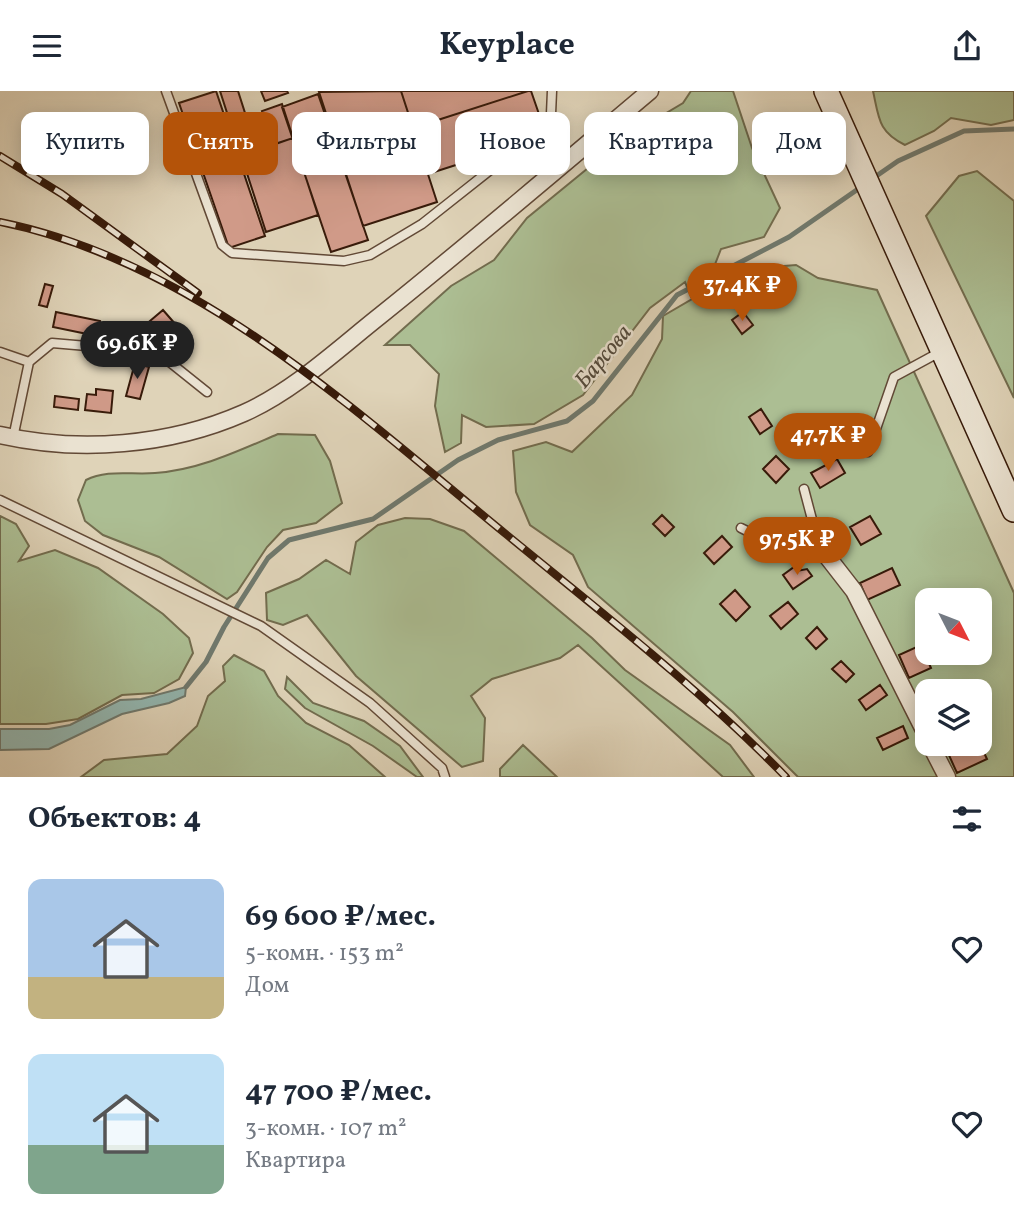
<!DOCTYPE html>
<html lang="ru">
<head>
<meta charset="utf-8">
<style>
  :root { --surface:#fff; --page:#f6f6f7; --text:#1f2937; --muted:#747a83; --accent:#b45309 }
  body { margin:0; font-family:Vollkorn,serif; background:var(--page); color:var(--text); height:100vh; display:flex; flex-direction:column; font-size:26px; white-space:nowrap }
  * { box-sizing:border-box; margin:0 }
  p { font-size:23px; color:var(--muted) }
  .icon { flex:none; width:38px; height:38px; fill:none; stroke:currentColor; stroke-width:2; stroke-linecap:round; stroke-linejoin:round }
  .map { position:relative; height:686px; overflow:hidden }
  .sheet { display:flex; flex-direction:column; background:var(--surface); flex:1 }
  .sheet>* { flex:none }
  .guide { position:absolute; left:21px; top:21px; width:973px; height:63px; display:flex; gap:14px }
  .needle { width:46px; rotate:132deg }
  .fabs { position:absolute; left:915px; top:497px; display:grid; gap:14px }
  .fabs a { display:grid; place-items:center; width:77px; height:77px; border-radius:14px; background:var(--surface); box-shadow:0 4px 18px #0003; font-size:35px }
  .price { position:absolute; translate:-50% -60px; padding:0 16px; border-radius:24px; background:var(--accent); color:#fff; font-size:23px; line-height:46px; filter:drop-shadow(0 2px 4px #0008) }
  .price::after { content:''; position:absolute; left:50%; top:42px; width:21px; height:16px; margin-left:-10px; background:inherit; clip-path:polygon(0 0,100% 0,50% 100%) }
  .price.on { background:#222; color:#fff }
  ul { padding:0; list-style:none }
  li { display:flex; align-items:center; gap:21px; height:175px; padding:0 28px }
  li span { display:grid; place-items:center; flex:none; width:196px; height:140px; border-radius:14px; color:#555 }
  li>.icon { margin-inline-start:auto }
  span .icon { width:84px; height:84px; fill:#fffc; stroke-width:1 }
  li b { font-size:30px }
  h2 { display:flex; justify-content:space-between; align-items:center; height:84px; padding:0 28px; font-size:30px }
  .pill { padding:0 24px; border-radius:14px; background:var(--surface); box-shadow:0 4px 18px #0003; font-size:24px; line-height:63px }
  .pill.on { background:var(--accent); color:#fff }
  header { display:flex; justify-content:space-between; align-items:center; height:91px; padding:0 28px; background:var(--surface); font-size:32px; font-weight:700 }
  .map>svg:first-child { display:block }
</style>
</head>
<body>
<header><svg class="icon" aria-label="menu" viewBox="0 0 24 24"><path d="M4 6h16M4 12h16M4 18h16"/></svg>Keyplace<svg class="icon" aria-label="share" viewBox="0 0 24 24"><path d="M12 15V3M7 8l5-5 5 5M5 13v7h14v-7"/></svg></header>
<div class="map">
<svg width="1014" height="686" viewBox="0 0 1014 686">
  <rect width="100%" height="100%" fill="#dfd3b8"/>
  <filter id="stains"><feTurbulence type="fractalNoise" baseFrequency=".00286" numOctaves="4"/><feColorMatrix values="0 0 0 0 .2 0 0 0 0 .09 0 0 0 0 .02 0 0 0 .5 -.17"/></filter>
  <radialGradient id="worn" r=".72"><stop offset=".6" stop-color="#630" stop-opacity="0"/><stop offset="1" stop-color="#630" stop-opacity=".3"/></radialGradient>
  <!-- green -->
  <path fill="#acbe93" stroke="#726c4e" stroke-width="2" fill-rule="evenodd" d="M 691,0 L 733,0 L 752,57 L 780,117 L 764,146 L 721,158 L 712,181 L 796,174 L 818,187 L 877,199 L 1014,502 L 1014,686 L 798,686 L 733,621 L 588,496 L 573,464 L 530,434 L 516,401 L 513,360 L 546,351 L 572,361 L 632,304 L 662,248 L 663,225 L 692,208 L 685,191 L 650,217 L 583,304 L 534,333 L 486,336 L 462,324 L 461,352 L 445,361 L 435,315 L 439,283 L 410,254 L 385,254 L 451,195 L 494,169 L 527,127 L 626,46 L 683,12 ZM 928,509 L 980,509 L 980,562 L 928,562 ZM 928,600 L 980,600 L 980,653 L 928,653 Z
    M 873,0 L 1014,0 L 1014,29 L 991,34 L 951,27 L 934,40 L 905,54 C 878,41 879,27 873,0 Z
    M 977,80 L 1014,110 L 1014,307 L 926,125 L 959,85 Z
    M 278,343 L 315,344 L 330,370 L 342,412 L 316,432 L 283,439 L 267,456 L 237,501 L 227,508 L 159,466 L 103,444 L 85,430 L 78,409 L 86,389 C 107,378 131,384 155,382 C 199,379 238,360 278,343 Z
    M 0,425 L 16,433 L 29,455 L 19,470 L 55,459 L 98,477 L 163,523 L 189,547 L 193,562 L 179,588 L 154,602 L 122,604 L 78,628 L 46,633 L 0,633 Z
    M 405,427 L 430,428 L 464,440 L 592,547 L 625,579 L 730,654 L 754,686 L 723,686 L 578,554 L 560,567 L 492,588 L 471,605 L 485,627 L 483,670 L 462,676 L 356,585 L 307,524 L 283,534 L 267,529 L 266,502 L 299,488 L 326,469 L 350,483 L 356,451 L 378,434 Z
    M 234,564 L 264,580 L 278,605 L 306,632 L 349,654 L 385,686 L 81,686 L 104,669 L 167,663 L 197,635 L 208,605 L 225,590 L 223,575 Z
    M 287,586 L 313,612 L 364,630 L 400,655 L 423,686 L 417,686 L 373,655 L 305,617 L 285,598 Z
    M 523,654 L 557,686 L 500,686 L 500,678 Z"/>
  <!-- water -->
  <path fill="#93b7b1" stroke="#6f796e" stroke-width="2" d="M 186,596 L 185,605 L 169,612 L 122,623 L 49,658 L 0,659 L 0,638 L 49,638 L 70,634 L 120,609 L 141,608 Z"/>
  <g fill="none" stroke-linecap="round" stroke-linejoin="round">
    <!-- stream -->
    <path stroke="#6f796e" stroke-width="5" d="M 872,88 L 898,70 L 964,40 L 1014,38
      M 186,596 L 206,571 L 224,536 L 268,467 L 289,449 L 373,428 L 458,369 L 498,349 L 567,330 L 593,310 L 677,204 L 789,146 L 861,96"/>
  </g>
  <!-- building -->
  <path fill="#d09a88" stroke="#381b0a" stroke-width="2" d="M 216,0 L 265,145 L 229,157 L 179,12 Z
    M 220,0 L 238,0 L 245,22 L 229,28 Z
    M 261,0 L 287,0 L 288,2 L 265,10 Z
    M 401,0 L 437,111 L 363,135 L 319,1 Z
    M 401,0 L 528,0 L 413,37 Z
    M 528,0 L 531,0 L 540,26 L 483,44 L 490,63 L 428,83 L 413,37 Z
    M 318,3 L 368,149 L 331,161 L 282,16 Z
    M 282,13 L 293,47 L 273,54 L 262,20 Z
    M 293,47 L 318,124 L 266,141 L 241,64 Z
    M 45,193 L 53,195 L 47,216 L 39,214 Z
    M 163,219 L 190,250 L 176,262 L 158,243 L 154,246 L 144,235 Z
    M 56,221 L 100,230 L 97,245 L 53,236 Z
    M 743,221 L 753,234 L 742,243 L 732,229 Z
    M 135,272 L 149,276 L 140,308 L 126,305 Z
    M 96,298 L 113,300 L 111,322 L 85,319 L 87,303 L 96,304 Z
    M 55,305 L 79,308 L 78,319 L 54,316 Z
    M 761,318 L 772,335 L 760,343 L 749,326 Z
    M 776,365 L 789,378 L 776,392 L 763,378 Z
    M 837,368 L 845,382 L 820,397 L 811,382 Z
    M 662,424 L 674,436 L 665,445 L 653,433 Z
    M 870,425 L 881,443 L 861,454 L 850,436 Z
    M 722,445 L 732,456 L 714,473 L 704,462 Z
    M 794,476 L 797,480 L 807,478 L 812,485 L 793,498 L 783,484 Z
    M 892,477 L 900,494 L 867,509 L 860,492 Z
    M 735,499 L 750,516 L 736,530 L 720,513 Z
    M 788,511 L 798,523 L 781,538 L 770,525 Z
    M 817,536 L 827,548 L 816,558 L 806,547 Z
    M 921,554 L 931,577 L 909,587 L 899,564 Z
    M 841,570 L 854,583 L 846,591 L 832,578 Z
    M 880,594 L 887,604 L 866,619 L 859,609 Z
    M 903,635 L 908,647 L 883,659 L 877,647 Z
    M 968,653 L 980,653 L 987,668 L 957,682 L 948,662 Z"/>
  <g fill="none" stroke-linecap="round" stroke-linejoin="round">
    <!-- service casing -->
    <g stroke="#624936" stroke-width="11">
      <path id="service" d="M 166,0 L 222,154 L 232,162 L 344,170 L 370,164 L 422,133 L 532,46 L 551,23 L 552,0
        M 0,261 L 29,271
        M 13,347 L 29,271 L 52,252 L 157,261 L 207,301
        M 868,361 L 894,286 L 940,261
        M 0,409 L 261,535 L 370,612 L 442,677 L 445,686
        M 741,437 L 791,462 L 819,455 L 804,398"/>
    </g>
    <!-- minor casing -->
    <g stroke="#624936" stroke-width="19">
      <path id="minor" d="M 0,344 C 79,362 169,355 244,322 C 295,299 338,258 381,224 C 472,151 561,75 650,0
        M 819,455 L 854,500 L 928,647
        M 930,653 L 947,686"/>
    </g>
    <!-- secondary casing -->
    <g stroke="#381b0a" stroke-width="26">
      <path id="secondary" d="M 826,0 L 1014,419"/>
    </g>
    <!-- service -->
    <use href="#service" stroke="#eae2d1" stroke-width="8"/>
    <!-- minor -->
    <use href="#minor" stroke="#eae2d1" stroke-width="16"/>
    <!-- secondary -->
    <use href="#secondary" stroke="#eae2d1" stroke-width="23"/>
    <!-- rail casing -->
    <g stroke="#381b0a" stroke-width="8">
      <path id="rail" d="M 0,65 L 62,103 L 198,202
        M 0,131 C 197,171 356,321 507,444 C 602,522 700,598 786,686"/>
    </g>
    <!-- rail -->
    <use href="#rail" stroke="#eae2d1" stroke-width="5" stroke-dasharray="16" stroke-linecap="butt"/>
  </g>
  <g text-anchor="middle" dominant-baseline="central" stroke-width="5" stroke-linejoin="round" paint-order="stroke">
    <!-- water labels -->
    <g font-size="23" font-style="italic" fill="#534a3c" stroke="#eae2d1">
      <text transform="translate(604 266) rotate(-50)">Барсова</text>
    </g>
  </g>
  <rect width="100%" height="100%" filter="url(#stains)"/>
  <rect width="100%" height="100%" fill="url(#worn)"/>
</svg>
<div class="fabs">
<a><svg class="needle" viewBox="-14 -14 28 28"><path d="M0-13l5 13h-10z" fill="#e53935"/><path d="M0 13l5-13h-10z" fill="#747a83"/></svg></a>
<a><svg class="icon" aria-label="layers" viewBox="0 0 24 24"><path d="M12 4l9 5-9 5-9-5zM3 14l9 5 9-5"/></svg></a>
</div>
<b class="price" style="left:742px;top:232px">37.4K ₽</b>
<b class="price on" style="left:137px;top:290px">69.6K ₽</b>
<b class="price" style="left:828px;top:382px">47.7K ₽</b>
<b class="price" style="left:797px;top:486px">97.5K ₽</b>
<div class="guide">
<a class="pill">Купить</a>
<a class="pill on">Снять</a>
<a class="pill">Фильтры</a>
<a class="pill">Новое</a>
<a class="pill">Квартира</a>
<a class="pill">Дом</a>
</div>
</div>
<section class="sheet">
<h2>Объектов: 4<svg class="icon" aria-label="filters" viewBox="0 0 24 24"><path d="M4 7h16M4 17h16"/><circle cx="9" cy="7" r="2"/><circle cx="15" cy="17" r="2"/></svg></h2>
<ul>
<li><span style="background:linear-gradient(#a9c7e8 70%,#c2b280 0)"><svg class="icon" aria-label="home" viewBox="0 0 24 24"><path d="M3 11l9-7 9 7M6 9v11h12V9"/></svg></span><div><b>69 600 ₽/мес.</b><p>5-комн. · 153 m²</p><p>Дом</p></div><svg class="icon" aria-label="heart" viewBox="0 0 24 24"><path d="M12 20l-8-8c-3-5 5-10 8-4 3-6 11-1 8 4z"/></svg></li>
<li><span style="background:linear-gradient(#bfe0f5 65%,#7fa58c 0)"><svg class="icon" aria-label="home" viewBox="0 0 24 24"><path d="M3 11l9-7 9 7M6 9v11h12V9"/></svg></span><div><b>47 700 ₽/мес.</b><p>3-комн. · 107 m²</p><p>Квартира</p></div><svg class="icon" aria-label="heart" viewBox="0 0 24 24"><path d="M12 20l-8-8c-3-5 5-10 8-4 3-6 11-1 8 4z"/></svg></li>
</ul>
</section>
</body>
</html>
